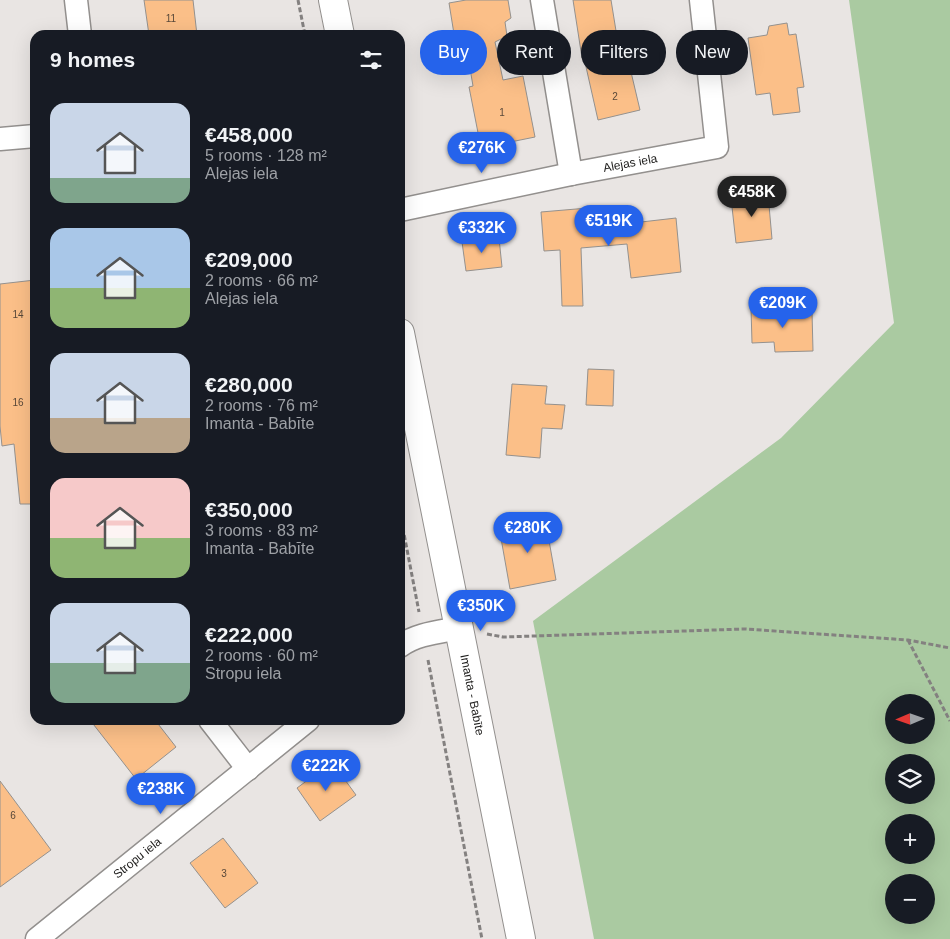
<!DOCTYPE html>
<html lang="en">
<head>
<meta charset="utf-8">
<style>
  :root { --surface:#171b24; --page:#242831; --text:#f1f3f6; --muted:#9ea1a6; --accent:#2563eb }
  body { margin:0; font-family:Helvetica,sans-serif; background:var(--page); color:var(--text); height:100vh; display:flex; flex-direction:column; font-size:19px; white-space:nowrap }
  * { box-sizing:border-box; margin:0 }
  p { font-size:16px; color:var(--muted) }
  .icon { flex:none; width:28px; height:28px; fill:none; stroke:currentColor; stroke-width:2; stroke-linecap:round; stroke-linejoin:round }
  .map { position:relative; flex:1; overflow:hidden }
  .details { position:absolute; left:30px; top:30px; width:375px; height:695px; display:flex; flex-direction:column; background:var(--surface); border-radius:15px; box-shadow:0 5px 20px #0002 }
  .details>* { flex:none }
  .guide { position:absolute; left:420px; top:30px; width:455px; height:45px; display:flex; gap:10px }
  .needle { width:32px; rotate:268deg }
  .controls { position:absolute; left:885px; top:694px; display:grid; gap:10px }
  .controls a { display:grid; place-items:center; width:50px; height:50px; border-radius:50%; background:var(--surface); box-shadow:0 5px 20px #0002; font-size:25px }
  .price { position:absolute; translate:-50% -42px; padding:0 11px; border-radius:18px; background:var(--accent); color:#fff; font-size:16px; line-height:32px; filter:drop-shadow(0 1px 2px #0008) }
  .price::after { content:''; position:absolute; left:50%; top:30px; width:15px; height:11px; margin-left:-8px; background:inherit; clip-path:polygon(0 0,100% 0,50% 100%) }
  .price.current { background:#222; color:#fff }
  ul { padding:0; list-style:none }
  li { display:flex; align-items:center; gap:15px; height:125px; padding:0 20px }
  li span { display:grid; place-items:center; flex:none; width:140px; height:100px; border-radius:15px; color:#555 }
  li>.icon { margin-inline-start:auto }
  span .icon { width:60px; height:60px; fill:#fffc; stroke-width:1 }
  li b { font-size:21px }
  h2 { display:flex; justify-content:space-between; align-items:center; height:60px; padding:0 20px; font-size:21px }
  .pill { padding:0 18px; border-radius:22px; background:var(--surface); box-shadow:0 5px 20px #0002; font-size:18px; line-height:45px }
  .pill.current { background:var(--accent); color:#fff }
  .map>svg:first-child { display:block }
</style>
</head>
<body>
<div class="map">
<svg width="950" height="939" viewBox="0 0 950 939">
  <rect width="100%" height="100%" fill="#e9e5e3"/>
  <!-- green -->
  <path fill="#aacaa1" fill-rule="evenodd" d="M 849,0 L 950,0 L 950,939 L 594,939 L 533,621 L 781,438 L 894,323 ZM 894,702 L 926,702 L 926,735 L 894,735 ZM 894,762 L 926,762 L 926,795 L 894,795 ZM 894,822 L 926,822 L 926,855 L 894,855 ZM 894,882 L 926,882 L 926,915 L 894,915 Z"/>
  <!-- building -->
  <path fill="#fbbf88" stroke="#94918e" d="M 144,0 L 193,0 L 197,35 L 149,35 Z
    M 466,0 L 508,0 L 511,18 L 505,22 L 507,36 L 495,42 L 503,80 L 523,76 L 535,137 L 481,148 L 469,87 L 473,86 L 464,33 L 454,34 L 449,3 Z
    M 573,0 L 611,0 L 623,74 L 631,72 L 640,110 L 598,120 L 584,58 L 582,58 Z
    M 787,23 L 789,35 L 796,34 L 804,87 L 797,88 L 800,112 L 773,115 L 770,93 L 756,95 L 748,38 L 767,35 L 769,26 Z
    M 768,194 L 772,239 L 736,243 L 731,198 Z
    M 588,208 L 589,228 L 676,218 L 681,272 L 631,278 L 627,244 L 581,248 L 583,306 L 562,306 L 560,250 L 544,251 L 541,212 Z
    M 499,238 L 502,267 L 466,271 L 462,242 Z
    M 35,280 L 35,504 L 20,504 L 14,444 L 2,446 L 0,426 L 0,284 Z
    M 777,307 L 777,313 L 812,312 L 813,351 L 775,352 L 774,342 L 752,343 L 751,308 Z
    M 588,369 L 614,370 L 613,406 L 586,405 Z
    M 512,384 L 547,386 L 545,404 L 565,405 L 562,429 L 542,428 L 540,458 L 506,455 Z
    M 545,518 L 556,580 L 510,589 L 499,527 Z
    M 90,720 L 155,720 L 176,747 L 136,779 Z
    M 332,762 L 356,795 L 320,821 L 297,788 Z
    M 0,781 L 51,850 L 0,887 Z
    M 223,838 L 258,883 L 225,908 L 190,863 Z"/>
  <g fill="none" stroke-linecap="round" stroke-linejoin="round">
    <!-- street casing -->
    <g stroke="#93908e" stroke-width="25">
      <g id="street">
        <path d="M 76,0 L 80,35"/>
        <path d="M 542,0 L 571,174"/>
        <path d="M 0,139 L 35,136"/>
        <path id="s1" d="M 400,210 L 571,174 L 717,147 L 701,0"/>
        <path d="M 400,646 C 416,634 439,632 459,628"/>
        <path d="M 210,720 L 248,769"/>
        <path id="s2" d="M 37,939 L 308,720"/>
      </g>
    </g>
    <!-- secondary casing -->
    <g stroke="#93908e" stroke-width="30">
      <g id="secondary">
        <path d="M 333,0 L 340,35"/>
        <path id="s3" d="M 400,333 L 521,939"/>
      </g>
    </g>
    <!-- path -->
    <path stroke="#848180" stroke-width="3" stroke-dasharray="5 2.5" stroke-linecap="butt" d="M 298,0 L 305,35
      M 400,513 L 419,612
      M 487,634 L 503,637 L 745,629 L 908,640 L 950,648
      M 908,640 L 950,721
      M 428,660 L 482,939"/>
    <!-- street -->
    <use href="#street" stroke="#fff" stroke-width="22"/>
    <!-- secondary -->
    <use href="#secondary" stroke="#fff" stroke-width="28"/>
  </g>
  <g text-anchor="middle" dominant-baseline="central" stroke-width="4.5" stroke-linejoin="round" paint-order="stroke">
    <!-- number labels -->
    <g font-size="10" fill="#584839">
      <text x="171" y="18">11</text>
      <text x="615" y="96">2</text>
      <text x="502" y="112">1</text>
      <text x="18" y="314">14</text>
      <text x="18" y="402">16</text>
      <text x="13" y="815">6</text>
      <text x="224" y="873">3</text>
    </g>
    <!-- street labels -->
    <g font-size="12" fill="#21201f" stroke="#e9e5e3">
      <text stroke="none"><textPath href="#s1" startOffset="235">Alejas iela</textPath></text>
      <text stroke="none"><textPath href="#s3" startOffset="369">Imanta - Babīte</textPath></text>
      <text stroke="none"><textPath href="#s2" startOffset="129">Stropu iela</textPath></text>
    </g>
  </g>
</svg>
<div class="controls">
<a><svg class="needle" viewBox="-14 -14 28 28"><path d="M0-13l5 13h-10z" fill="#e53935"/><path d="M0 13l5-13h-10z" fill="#9ea1a6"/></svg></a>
<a><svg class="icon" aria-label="layers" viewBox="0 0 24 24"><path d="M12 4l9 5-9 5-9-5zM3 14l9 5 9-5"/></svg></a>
<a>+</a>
<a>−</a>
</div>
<b class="price" style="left:482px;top:174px">€276K</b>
<b class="price current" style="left:752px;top:218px">€458K</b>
<b class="price" style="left:609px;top:247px">€519K</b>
<b class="price" style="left:482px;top:254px">€332K</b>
<b class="price" style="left:783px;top:329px">€209K</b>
<b class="price" style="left:528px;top:554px">€280K</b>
<b class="price" style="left:481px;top:632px">€350K</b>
<b class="price" style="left:326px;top:792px">€222K</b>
<b class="price" style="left:161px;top:815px">€238K</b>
<div class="guide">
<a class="pill current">Buy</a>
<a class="pill">Rent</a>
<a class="pill">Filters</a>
<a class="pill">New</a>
</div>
<section class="details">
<h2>9 homes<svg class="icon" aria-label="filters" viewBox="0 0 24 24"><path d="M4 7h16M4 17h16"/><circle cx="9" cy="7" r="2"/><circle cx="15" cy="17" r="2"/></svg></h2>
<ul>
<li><span style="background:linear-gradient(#c9d6e8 75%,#7fa58c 0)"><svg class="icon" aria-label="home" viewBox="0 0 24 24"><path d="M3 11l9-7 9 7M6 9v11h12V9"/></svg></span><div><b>€458,000</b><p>5 rooms · 128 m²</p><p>Alejas iela</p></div></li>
<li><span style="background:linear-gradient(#a9c7e8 60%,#8fb573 0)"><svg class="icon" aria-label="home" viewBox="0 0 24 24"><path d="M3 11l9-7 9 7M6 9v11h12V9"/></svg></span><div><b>€209,000</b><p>2 rooms · 66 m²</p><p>Alejas iela</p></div></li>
<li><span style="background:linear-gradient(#c9d6e8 65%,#b9a48a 0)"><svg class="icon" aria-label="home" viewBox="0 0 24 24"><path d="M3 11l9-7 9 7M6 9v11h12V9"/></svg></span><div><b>€280,000</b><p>2 rooms · 76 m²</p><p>Imanta - Babīte</p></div></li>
<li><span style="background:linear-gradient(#f6c9c9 60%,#8fb573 0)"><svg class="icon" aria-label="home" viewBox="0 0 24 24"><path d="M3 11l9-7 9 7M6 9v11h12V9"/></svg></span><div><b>€350,000</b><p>3 rooms · 83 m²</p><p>Imanta - Babīte</p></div></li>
<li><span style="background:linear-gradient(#c9d6e8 60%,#7fa58c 0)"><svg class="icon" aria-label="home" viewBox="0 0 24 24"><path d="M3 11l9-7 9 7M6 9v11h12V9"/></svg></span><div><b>€222,000</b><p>2 rooms · 60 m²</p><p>Stropu iela</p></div></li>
</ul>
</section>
</div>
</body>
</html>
